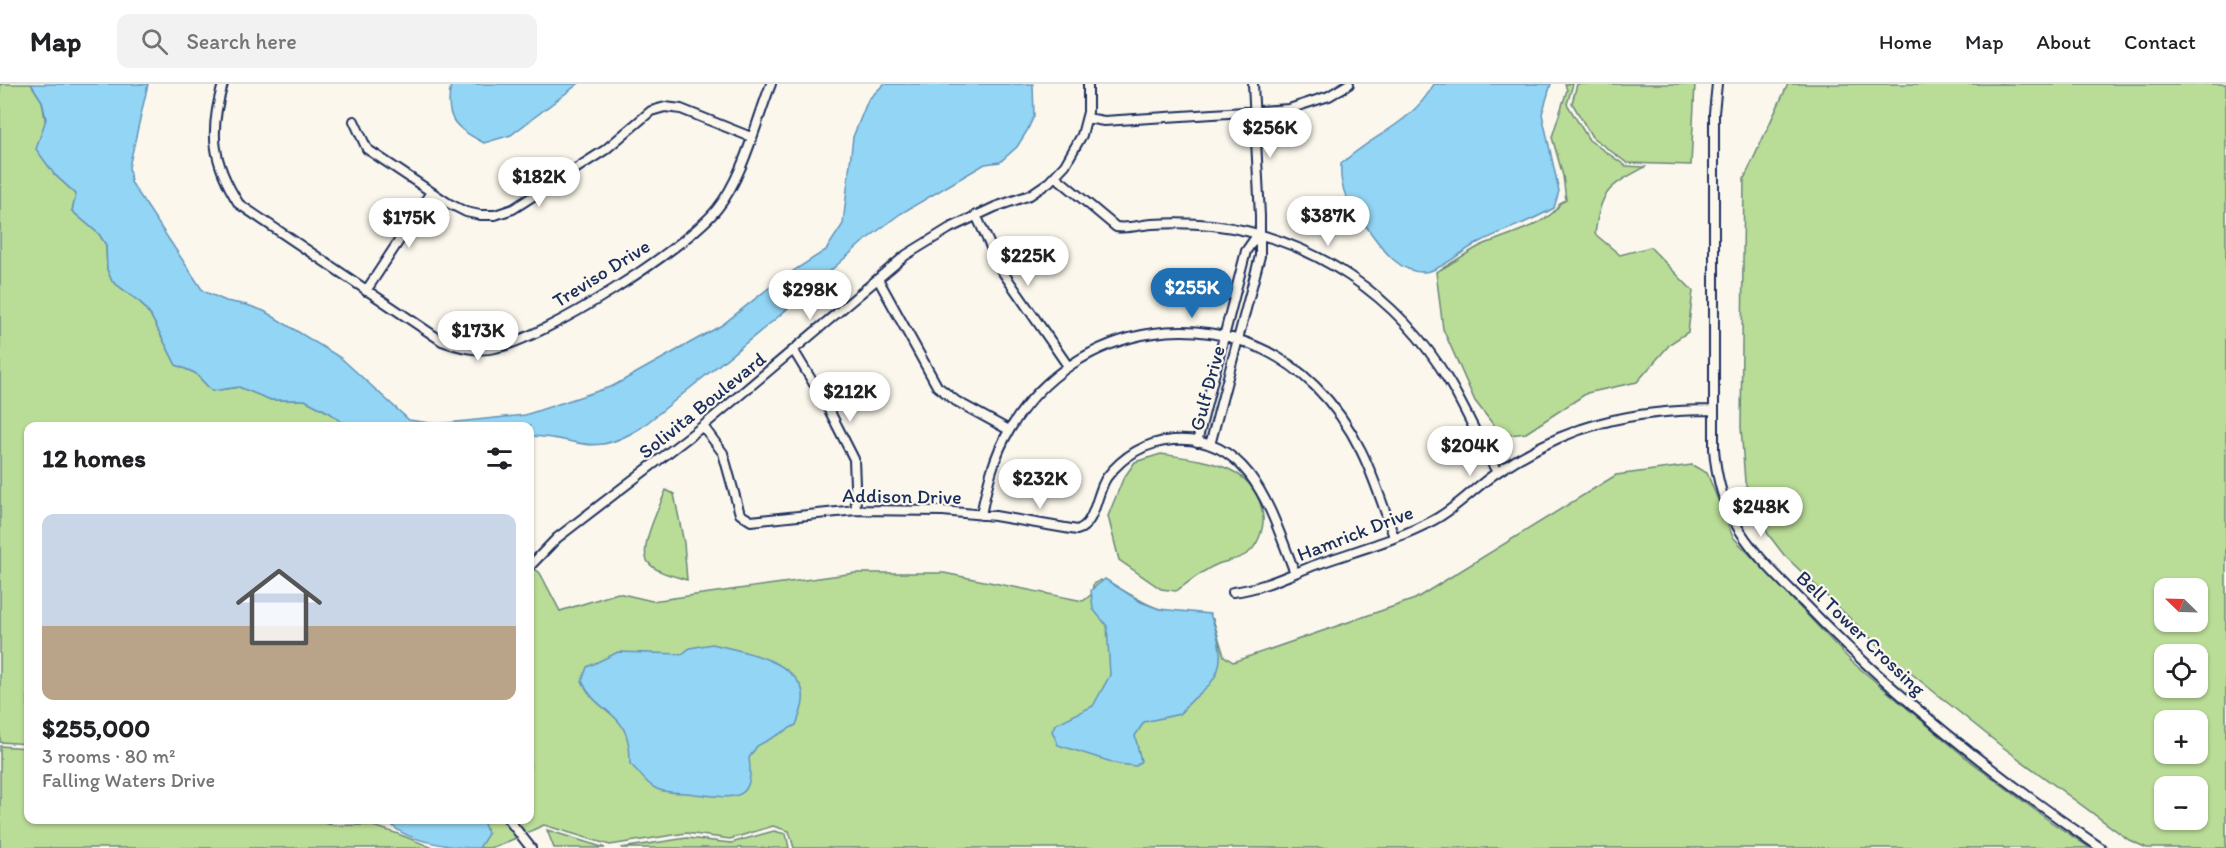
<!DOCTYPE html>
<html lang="en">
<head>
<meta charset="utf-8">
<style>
  :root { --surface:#fff; --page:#f2f2f2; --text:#202124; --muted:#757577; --line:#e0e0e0; --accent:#1f6fb2 }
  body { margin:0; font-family:Itim,sans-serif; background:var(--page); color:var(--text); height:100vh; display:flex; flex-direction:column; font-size:22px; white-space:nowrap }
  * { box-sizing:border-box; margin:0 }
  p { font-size:20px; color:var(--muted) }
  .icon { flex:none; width:33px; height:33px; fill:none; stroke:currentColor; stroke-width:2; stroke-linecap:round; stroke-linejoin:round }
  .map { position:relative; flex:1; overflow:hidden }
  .sheet { position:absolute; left:24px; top:338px; width:510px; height:402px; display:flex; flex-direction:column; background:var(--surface); border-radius:12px; box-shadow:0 2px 4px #0004 }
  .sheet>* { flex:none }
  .needle { width:39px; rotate:293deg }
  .controls { position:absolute; left:2154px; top:494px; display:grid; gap:12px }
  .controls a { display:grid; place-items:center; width:54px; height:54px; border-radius:12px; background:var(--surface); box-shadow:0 2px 4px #0004; font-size:30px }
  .price { position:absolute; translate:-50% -51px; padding:0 14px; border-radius:21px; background:#fff; color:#222; font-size:20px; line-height:39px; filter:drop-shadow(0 2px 3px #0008) }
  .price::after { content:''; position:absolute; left:50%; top:36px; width:18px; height:14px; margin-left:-9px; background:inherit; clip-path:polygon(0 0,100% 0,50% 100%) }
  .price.selected { background:var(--accent); color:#fff }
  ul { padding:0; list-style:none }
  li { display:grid; align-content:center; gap:12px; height:318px; padding:0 18px }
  li span { display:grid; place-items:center; height:186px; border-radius:12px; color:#555 }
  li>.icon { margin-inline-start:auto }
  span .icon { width:108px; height:108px; fill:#fffc; stroke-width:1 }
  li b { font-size:26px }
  h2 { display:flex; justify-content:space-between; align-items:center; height:72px; padding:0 18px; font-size:26px }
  header { display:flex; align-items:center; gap:36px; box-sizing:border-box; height:84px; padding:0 30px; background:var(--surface); border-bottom:2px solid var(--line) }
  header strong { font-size:28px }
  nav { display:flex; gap:33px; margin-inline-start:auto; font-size:21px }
  .search { width:420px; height:54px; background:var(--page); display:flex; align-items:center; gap:15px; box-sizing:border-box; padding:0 21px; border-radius:12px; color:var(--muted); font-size:22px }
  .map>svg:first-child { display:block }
</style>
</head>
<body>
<header>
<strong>Map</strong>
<div class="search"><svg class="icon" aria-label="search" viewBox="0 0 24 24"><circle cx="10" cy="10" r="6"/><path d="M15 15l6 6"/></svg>Search here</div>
<nav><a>Home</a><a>Map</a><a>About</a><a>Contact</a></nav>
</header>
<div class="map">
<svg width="2226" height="764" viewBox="0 0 2226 764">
  <rect width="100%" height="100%" fill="#fbf7ec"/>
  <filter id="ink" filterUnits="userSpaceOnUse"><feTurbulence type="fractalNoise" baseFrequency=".0167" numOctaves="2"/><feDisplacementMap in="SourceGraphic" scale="12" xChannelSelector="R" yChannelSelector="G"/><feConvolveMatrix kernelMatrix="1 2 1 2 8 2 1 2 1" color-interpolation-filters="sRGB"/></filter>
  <g filter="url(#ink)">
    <!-- green -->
    <path fill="#b9dc96" stroke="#6a867a" stroke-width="1.5" fill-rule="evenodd" d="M 0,0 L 31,0 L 42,17 L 54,90 L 76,110 L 72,127 L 99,150 L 106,161 L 107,185 L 112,197 L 141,219 L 151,232 L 176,281 L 195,289 L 212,307 L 239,303 L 271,316 L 305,316 L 330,329 L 346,342 L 28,342 L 28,660 L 0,658 Z
      M 1565,0 L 1573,0 L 1567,20 L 1589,56 L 1626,82 L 1645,83 C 1608,103 1601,106 1595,150 L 1620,171 L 1650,163 L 1693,207 L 1688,248 L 1671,259 L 1637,298 L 1587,309 L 1526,349 L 1502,352 L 1475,317 L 1443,245 L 1436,188 C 1451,180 1465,170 1480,162 C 1500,153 1552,140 1560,119 L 1566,116 L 1563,92 L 1552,53 L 1567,6 Z
      M 1577,0 L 1695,0 L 1691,81 L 1627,79 L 1592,53 L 1572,19 Z
      M 1788,0 L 2226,0 L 2226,764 L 2147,764 L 2129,756 L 2000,661 L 1887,570 L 1784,471 L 1768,450 L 1745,398 L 1741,343 L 1744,95 ZM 2164,504 L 2198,504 L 2198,537 L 2164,537 ZM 2164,570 L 2198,570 L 2198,603 L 2164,603 ZM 2164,636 L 2198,636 L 2198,669 L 2164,669 ZM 2164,702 L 2198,702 L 2198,735 L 2164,735 Z
      M 1161,370 C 1203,376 1258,380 1263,433 C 1264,444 1258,462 1248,469 C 1239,476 1228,476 1218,480 C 1203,486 1189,498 1176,507 L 1161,505 L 1119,476 L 1108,432 L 1123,395 L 1135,378 Z
      M 1692,381 L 1707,389 L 1733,453 L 1851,577 L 1965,673 L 2051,738 L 2090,764 L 794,764 L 789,747 L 773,742 L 730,755 L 686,749 L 610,761 L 544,741 C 527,748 507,760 489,764 C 454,764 418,753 389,735 L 530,735 L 530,481 L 540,489 L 560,527 L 618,509 L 652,517 L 855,489 L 944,489 L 1083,517 L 1092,510 L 1093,501 L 1100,496 C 1126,504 1145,524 1172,528 C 1187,531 1200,527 1213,535 L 1224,572 L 1233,578 L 1415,515 L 1616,391 Z
      M 666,406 L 674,410 L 684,459 L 687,496 C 675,492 656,489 648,478 C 638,464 660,422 666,406 Z
      M 0,662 L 28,664 L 28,735 L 317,735 C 333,745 349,740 367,741 C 384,743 416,757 433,764 L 0,764 Z
      M 547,746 L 605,764 L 554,764 Z
      M 774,747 L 786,750 L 789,764 L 621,764 L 687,754 L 731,759 Z"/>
    <!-- water -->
    <path fill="#93d5f4" stroke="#6393b8" stroke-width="1.5" d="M 31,0 L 148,0 L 129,83 L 131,98 L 203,207 L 226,217 L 247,221 L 264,227 L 341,274 L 409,336 L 437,340 L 525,331 L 613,302 L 722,241 L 779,196 L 826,166 L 843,140 L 853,53 L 868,16 L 884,0 L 1033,0 L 1034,32 L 1027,47 L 1017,63 L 1000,78 L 985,80 L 900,130 L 863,158 L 778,233 L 642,343 C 590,376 581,353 530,352 L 530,342 L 346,342 L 330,329 L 305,316 L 271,316 L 239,303 L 212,307 L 195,289 L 176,281 L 151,232 L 141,219 L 112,197 L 107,185 L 106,161 L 99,150 L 72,127 L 76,110 L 54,90 L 36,65 L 46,35 L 42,17 Z
      M 451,0 L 578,0 L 511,51 L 484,59 C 455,43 444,36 451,0 Z
      M 1434,0 L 1551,0 L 1542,30 L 1559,107 L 1554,124 C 1530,138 1503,146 1478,159 C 1463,166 1447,182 1430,187 C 1401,194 1380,162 1366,142 C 1350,120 1339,109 1341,80 C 1373,50 1411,41 1434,0 Z
      M 1105,495 L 1141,518 L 1159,525 L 1210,530 C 1219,553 1228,581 1209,601 C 1198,612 1190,616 1180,630 L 1144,638 L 1135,652 L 1141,677 L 1136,682 L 1118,680 L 1058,661 L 1052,647 L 1056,640 L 1093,622 L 1110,591 L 1107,542 L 1093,525 L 1091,506 Z
      M 712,560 C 739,567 790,574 802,605 C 806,616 800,630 796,641 L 757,662 L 749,674 C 756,722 730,713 694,710 C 683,708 668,710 657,705 C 645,700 640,688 630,680 C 631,623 598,634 582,597 L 587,583 L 618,568 L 682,570 L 690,564 Z
      M 388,735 L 482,735 L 488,750 L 479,764 C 457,764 398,758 388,735 Z"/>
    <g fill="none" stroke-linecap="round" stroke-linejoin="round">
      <!-- minor casing -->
      <g stroke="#1b2f5e" stroke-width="12">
        <path id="minor" d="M 223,0 C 209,48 212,78 239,120 L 442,257 C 459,263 476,268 495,264 C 545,254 685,165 717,125 C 743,93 756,38 771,0
          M 1717,0 L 1714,29 L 1714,365 C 1716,390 1721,413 1733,435 C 1749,466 1778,493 1803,518 C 1893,612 1994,691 2101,764
          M 1087,34 L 1104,37 L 1289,25 L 1329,12 L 1349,0
          M 354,37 L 367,65 L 448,119 L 466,128 L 480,131 L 495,131 L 513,125 L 605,66 L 651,27 L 665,23 L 681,25 L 751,53
          M 1055,92 L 1116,143 C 1128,145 1140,141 1152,140 C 1172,139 1192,139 1212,141 C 1312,153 1399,212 1450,299 C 1467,328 1480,359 1497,388
          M 976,131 L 1002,187 L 1068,282
          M 878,195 L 937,302 L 956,317 L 1009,346
          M 366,207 L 431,108
          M 794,267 L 826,320 L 854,375 L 856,426
          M 703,342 L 723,369 L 740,430 L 751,437 L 856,426 L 943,427 L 995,432 L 1077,446 C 1096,441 1096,408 1107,393 C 1123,372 1146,358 1173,356 C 1252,350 1272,431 1295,489
          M 1197,358 L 1246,167 L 1258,150
          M 1210,361 L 1260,172 L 1260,132 L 1253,0
          M 981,431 C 987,401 994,371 1010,345 C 1075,237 1223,212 1315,302 C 1360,347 1374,395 1394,453
          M 530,482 L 557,454 L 703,342 L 906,171 L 950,144 L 995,123 L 1030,111 L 1049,98 L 1065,81 L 1082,51 L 1088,28 L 1088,0
          M 1233,508 C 1261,505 1289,491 1315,481 C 1354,467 1397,456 1434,436 C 1458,423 1476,402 1499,387 C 1569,340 1631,326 1714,326
          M 508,735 L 531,764"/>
      </g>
      <!-- minor -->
      <use href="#minor" stroke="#fbf7ec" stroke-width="8"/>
    </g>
  </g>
  <g text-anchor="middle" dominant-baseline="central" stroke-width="4.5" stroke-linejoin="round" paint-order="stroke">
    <!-- street labels -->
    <g font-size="20" fill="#1b2f5e" stroke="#fbf7ec">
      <text transform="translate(601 189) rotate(-32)">Treviso Drive</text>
      <text transform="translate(1207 304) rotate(-75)">Gulf Drive</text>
      <text transform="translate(702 321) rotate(-39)">Solivita Boulevard</text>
      <text transform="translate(902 412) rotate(1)">Addison Drive</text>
      <text transform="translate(1355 449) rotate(-21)">Hamrick Drive</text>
      <text transform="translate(1861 549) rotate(44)">Bell Tower Crossing</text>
    </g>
  </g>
</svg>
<div class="controls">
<a><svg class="needle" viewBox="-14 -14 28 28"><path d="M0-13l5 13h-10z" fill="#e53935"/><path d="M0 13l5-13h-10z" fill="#757577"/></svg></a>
<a><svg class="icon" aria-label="locate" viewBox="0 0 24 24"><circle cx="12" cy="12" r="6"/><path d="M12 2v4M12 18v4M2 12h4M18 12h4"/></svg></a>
<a>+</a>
<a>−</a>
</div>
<b class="price" style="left:1270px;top:75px">$256K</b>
<b class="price" style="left:539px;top:124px">$182K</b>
<b class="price" style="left:1328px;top:163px">$387K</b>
<b class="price" style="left:409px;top:165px">$175K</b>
<b class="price" style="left:1028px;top:203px">$225K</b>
<b class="price selected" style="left:1192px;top:235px">$255K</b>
<b class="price" style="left:810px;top:237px">$298K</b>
<b class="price" style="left:478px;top:278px">$173K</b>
<b class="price" style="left:850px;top:339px">$212K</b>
<b class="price" style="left:1470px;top:393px">$204K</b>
<b class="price" style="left:1040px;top:426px">$232K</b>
<b class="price" style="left:1761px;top:454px">$248K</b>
<section class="sheet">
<h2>12 homes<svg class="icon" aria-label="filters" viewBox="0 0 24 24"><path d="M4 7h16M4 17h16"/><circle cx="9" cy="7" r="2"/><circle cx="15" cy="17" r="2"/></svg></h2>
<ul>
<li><span style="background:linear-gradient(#c9d6e8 60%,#b9a48a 0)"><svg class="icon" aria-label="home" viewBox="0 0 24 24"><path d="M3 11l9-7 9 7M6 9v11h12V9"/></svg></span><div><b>$255,000</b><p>3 rooms · 80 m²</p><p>Falling Waters Drive</p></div></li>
</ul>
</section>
</div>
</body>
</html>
